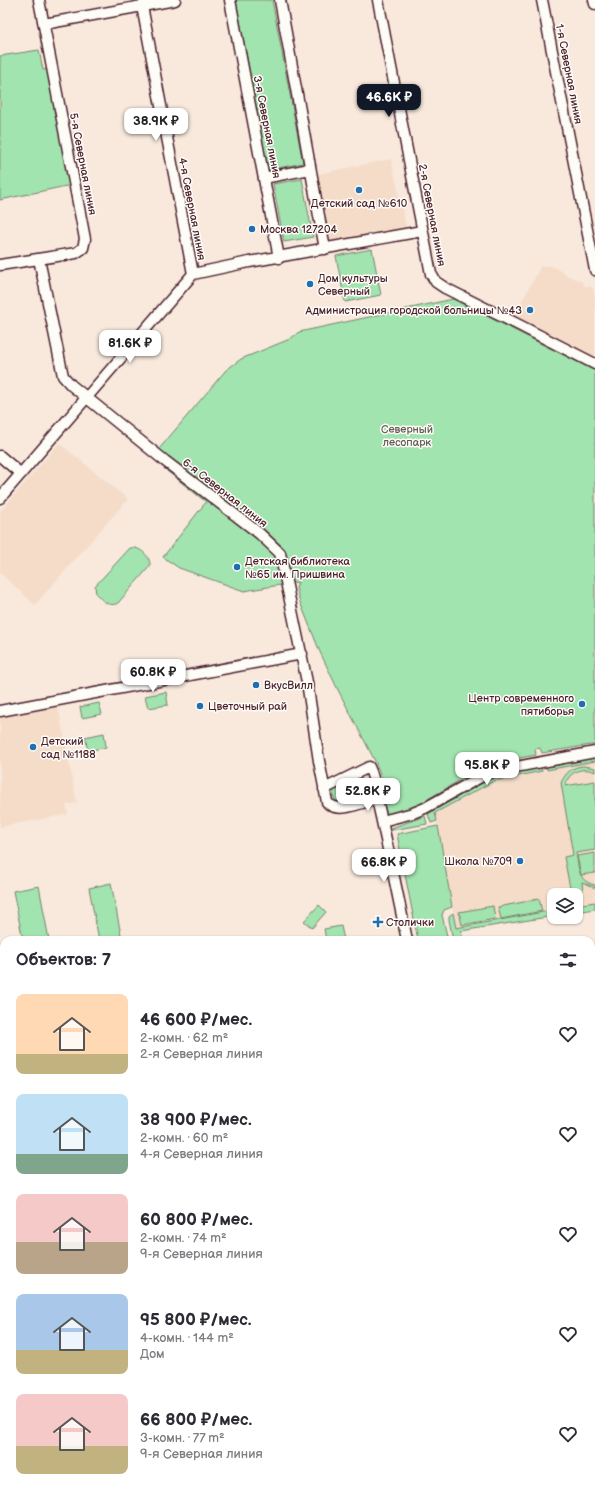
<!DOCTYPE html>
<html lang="ru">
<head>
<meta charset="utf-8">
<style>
  :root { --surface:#fff; --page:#f7f7f7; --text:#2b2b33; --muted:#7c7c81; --accent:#111827 }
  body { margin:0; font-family:"Balsamiq Sans",sans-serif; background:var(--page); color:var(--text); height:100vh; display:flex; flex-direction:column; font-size:15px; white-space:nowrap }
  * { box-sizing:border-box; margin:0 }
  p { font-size:13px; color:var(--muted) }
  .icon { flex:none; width:22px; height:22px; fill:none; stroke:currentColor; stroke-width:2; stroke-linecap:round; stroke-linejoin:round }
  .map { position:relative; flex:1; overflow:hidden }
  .panel { position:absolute; left:0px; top:936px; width:595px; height:556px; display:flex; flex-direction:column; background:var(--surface); border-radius:12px 12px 0 0; box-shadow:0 1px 3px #0004 }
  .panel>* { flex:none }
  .buttons { position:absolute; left:547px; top:888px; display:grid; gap:8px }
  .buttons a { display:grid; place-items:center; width:36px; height:36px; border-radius:8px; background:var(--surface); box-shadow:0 1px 3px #0004; font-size:20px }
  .price { position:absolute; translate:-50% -34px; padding:0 9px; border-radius:8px; background:#fff; color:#222; font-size:13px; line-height:26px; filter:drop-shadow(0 1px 2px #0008) }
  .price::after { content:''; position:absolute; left:50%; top:24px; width:12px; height:9px; margin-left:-6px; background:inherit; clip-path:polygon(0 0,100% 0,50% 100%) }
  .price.active { background:var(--accent); color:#fff }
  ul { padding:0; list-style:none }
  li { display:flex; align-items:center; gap:12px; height:100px; padding:0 16px }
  li span { display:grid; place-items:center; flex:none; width:112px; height:80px; border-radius:8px; color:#555 }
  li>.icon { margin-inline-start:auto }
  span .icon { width:48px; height:48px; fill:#fffc; stroke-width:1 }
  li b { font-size:17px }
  h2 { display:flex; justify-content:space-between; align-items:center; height:48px; padding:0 16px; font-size:17px }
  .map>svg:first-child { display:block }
</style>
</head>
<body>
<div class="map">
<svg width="595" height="1492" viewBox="0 0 595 1492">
  <rect width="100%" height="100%" fill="#f8e9dc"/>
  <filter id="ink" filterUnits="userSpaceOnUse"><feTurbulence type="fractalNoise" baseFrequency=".025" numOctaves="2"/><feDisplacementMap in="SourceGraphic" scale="8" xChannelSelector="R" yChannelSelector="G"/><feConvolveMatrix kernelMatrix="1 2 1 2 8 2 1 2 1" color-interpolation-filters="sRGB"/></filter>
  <g filter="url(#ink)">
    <!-- built -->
    <path fill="#f4dcc9" d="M 391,159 L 406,227 L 331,243 L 318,174 Z
      M 541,266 L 552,266 L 568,276 L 583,282 L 584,286 L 589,286 L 593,288 L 595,300 L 595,358 L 513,317 Z
      M 59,443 L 128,499 L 35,605 L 0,573 L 0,512 Z
      M 58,706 L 77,803 L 66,805 L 68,814 L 0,827 L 0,717 Z
      M 595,761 L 595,902 L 576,905 L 576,895 L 554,895 L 554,910 L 456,928 L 435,813 L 494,781 Z"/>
    <!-- green -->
    <path fill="#a1e4af" stroke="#76826d" d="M 236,0 L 272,0 L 303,163 L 268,170 Z
      M 39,50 L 43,70 L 49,69 L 71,185 L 0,200 L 0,56 Z
      M 302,179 L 313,237 L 284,242 L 273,184 Z
      M 372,249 L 381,295 L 345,302 L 336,256 Z
      M 453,299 L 595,371 L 595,745 L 590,745 L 542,753 L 540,748 L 535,749 L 536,755 L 487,764 L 418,805 L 387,815 L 384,805 L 391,802 L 389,797 L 390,795 L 383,781 L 375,761 L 338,690 L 320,652 L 300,602 L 296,588 L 298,582 L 244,591 L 179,568 L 163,557 L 206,502 L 167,471 L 174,462 L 159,449 L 226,370 L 241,359 L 290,339 L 299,332 Z
      M 130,548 C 139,546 151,556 150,566 L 118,603 C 109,608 102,600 96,594 L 95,586 Z
      M 166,692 L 168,705 L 148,708 L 145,696 Z
      M 99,703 L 102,714 L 82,718 L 80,707 Z
      M 104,733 L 106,747 L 88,751 L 85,737 Z
      M 595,758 L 595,761 L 547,770 L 546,767 Z
      M 584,766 L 595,768 L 595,772 C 582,766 568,772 565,786 L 595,781 L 595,850 L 576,853 C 579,867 577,881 595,885 L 595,888 L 582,882 L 583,891 L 571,893 L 564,857 L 573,855 L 561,783 C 565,773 573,766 584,766 Z
      M 541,767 L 542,771 L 494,781 L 435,813 L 437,821 L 431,823 L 428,814 L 491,778 L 495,776 Z
      M 359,778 C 365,780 367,785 367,791 L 345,800 L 336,801 L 333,796 L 333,791 Z
      M 425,816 L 427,824 L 392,830 L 391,828 Z
      M 438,826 L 452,907 L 444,910 L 442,915 L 448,940 L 418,940 L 397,834 Z
      M 595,853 L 595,873 L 581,875 L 577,856 Z
      M 111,883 L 122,940 L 99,940 L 89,888 Z
      M 39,886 L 49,940 L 23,940 L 13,891 Z
      M 539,899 L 542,911 L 501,919 L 498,907 Z
      M 595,902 L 595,909 L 576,912 L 576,905 Z
      M 319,905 L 326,912 L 312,928 L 304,921 Z
      M 493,906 L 495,919 L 462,925 L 459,912 Z
      M 554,910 L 554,916 L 461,931 L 463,940 L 453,940 L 449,920 L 449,916 L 453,913 L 456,928 Z
      M 341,926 L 344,940 L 326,940 L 324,929 Z
      M 0,1076 L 4,1096 L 4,1127 L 0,1127 Z
      M 591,1111 L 595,1114 L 595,1133 L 591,1129 Z
      M 595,1217 L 595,1492 L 0,1492 L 0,1386 L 4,1384 L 4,1488 L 591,1488 L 591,1219 Z
      M 0,1257 L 4,1262 L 4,1353 L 0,1356 Z"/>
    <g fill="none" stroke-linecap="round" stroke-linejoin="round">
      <!-- minor casing -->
      <g stroke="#4a1f2b" stroke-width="13">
        <path id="minor" d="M 230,0 L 279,258
          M 280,0 L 325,249
          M 378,0 L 431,274 L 436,282 L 445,288 L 515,323 L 595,364
          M 542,0 L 595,270
          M 594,0 L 595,4
          M 142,6 L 193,274
          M 44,24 L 175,0
          M 264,178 L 310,169
          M 39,259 L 63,376 L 71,385 L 165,461 L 260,534 L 280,553 L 307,682 L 319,761 L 327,802 C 336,815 364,802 377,798
          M 0,265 L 76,253 L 83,248 L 85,239 L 39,0
          M 0,456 L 21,474
          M 0,498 L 193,274 L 249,262 L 422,231
          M 0,711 L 302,654
          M 324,789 L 369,767 C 376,781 375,794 379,808 C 389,852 398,896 407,940
          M 382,821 L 413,813 L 425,808 L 486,774 L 495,771 L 595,752
          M 591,1193 L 595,1191
          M 0,1239 L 4,1237
          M 0,1369 L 4,1367
          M 393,1492 L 395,1488"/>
      </g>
      <!-- minor -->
      <use href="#minor" stroke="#fdfcf7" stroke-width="10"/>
    </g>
  </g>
  <!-- markers -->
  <g fill="#1f6fb2" stroke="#fdfcf7" stroke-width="1.5">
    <circle cx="359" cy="190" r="4"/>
    <circle cx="252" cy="229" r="4"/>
    <circle cx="310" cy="284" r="4"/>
    <circle cx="530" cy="310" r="4"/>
    <circle cx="237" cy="567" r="4"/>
    <circle cx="256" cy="685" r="4"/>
    <circle cx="582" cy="704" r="4"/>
    <circle cx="200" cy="706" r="4"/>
    <circle cx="33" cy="747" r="4"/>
    <circle cx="520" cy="861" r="4"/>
    <path d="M376 916h4v4h4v4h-4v4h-4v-4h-4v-4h4z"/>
  </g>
  <g text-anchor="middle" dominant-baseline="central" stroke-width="3" stroke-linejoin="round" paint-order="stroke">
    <!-- street labels -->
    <g font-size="11" fill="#4a1f2b" stroke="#fdfcf7">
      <text transform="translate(569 74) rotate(79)">1-я Северная линия</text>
      <text transform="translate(267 127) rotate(79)">3-я Северная линия</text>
      <text transform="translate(83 164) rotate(79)">5-я Северная линия</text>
      <text transform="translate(192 209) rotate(79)">4-я Северная линия</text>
      <text transform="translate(432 215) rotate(79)">2-я Северная линия</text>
      <text transform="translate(225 493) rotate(38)">6-я Северная линия</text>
    </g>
    <!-- poi labels -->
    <g font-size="11" fill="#4a1f2b" stroke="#fdfcf7" text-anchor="start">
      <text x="359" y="203" text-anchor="middle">Детский сад №610</text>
      <text x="260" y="229">Москва 127204</text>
      <text x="318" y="278">Дом культуры<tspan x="318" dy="13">Северный</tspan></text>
      <text x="522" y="310" text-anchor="end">Администрация городской больницы №43</text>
      <text x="245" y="561">Детская библиотека<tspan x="245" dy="13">№65 им. Пришвина</tspan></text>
      <text x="264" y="685">ВкусВилл</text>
      <text x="574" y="698" text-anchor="end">Центр современного<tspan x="574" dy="13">пятиборья</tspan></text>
      <text x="208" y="706">Цветочный рай</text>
      <text x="41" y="741">Детский<tspan x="41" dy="13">сад №1188</tspan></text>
      <text x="512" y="861" text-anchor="end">Школа №709</text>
      <text x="386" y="922">Столички</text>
    </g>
    <!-- park labels -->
    <g font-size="11" fill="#645a53" stroke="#fdfcf7">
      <text x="407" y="429">Северный<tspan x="407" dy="13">лесопарк</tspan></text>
    </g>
  </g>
</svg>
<div class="buttons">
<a><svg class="icon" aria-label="layers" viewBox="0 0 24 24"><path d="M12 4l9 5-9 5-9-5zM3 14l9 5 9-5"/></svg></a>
</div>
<b class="price active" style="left:389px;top:118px">46.6K ₽</b>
<b class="price" style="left:156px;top:142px">38.9K ₽</b>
<b class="price" style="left:130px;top:364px">81.6K ₽</b>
<b class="price" style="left:153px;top:693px">60.8K ₽</b>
<b class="price" style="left:487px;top:786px">95.8K ₽</b>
<b class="price" style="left:368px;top:812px">52.8K ₽</b>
<b class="price" style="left:384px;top:883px">66.8K ₽</b>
<section class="panel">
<h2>Объектов: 7<svg class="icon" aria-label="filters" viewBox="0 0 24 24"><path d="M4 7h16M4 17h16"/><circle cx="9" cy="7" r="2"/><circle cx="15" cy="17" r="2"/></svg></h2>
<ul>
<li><span style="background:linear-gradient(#ffd9b3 75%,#c2b280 0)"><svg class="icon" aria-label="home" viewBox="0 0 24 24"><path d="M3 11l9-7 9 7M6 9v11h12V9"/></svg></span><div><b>46 600 ₽/мес.</b><p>2-комн. · 62 m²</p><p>2-я Северная линия</p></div><svg class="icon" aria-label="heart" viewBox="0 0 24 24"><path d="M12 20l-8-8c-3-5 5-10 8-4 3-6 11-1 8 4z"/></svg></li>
<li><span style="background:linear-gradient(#bfe0f5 75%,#7fa58c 0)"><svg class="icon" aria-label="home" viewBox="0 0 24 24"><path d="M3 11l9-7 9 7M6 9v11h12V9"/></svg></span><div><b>38 900 ₽/мес.</b><p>2-комн. · 60 m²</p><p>4-я Северная линия</p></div><svg class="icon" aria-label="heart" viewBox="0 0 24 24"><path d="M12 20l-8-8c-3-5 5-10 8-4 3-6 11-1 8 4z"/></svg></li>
<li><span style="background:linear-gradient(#f6c9c9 60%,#b9a48a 0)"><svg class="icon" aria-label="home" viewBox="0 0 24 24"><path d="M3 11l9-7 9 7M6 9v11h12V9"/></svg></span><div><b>60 800 ₽/мес.</b><p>2-комн. · 74 m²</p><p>9-я Северная линия</p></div><svg class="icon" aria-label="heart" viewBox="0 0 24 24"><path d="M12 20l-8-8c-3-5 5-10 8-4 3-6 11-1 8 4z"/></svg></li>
<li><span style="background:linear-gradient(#a9c7e8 70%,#c2b280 0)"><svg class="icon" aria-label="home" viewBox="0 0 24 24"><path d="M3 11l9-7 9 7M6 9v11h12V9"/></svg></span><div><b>95 800 ₽/мес.</b><p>4-комн. · 144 m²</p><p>Дом</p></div><svg class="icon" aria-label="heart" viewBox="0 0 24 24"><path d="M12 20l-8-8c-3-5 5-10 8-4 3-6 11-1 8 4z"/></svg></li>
<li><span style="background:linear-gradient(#f6c9c9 65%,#c2b280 0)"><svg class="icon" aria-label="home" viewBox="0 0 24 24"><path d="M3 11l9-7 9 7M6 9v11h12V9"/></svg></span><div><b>66 800 ₽/мес.</b><p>3-комн. · 77 m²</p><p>9-я Северная линия</p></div><svg class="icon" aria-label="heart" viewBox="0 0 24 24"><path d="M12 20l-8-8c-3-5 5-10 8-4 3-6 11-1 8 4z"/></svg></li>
</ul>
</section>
</div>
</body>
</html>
